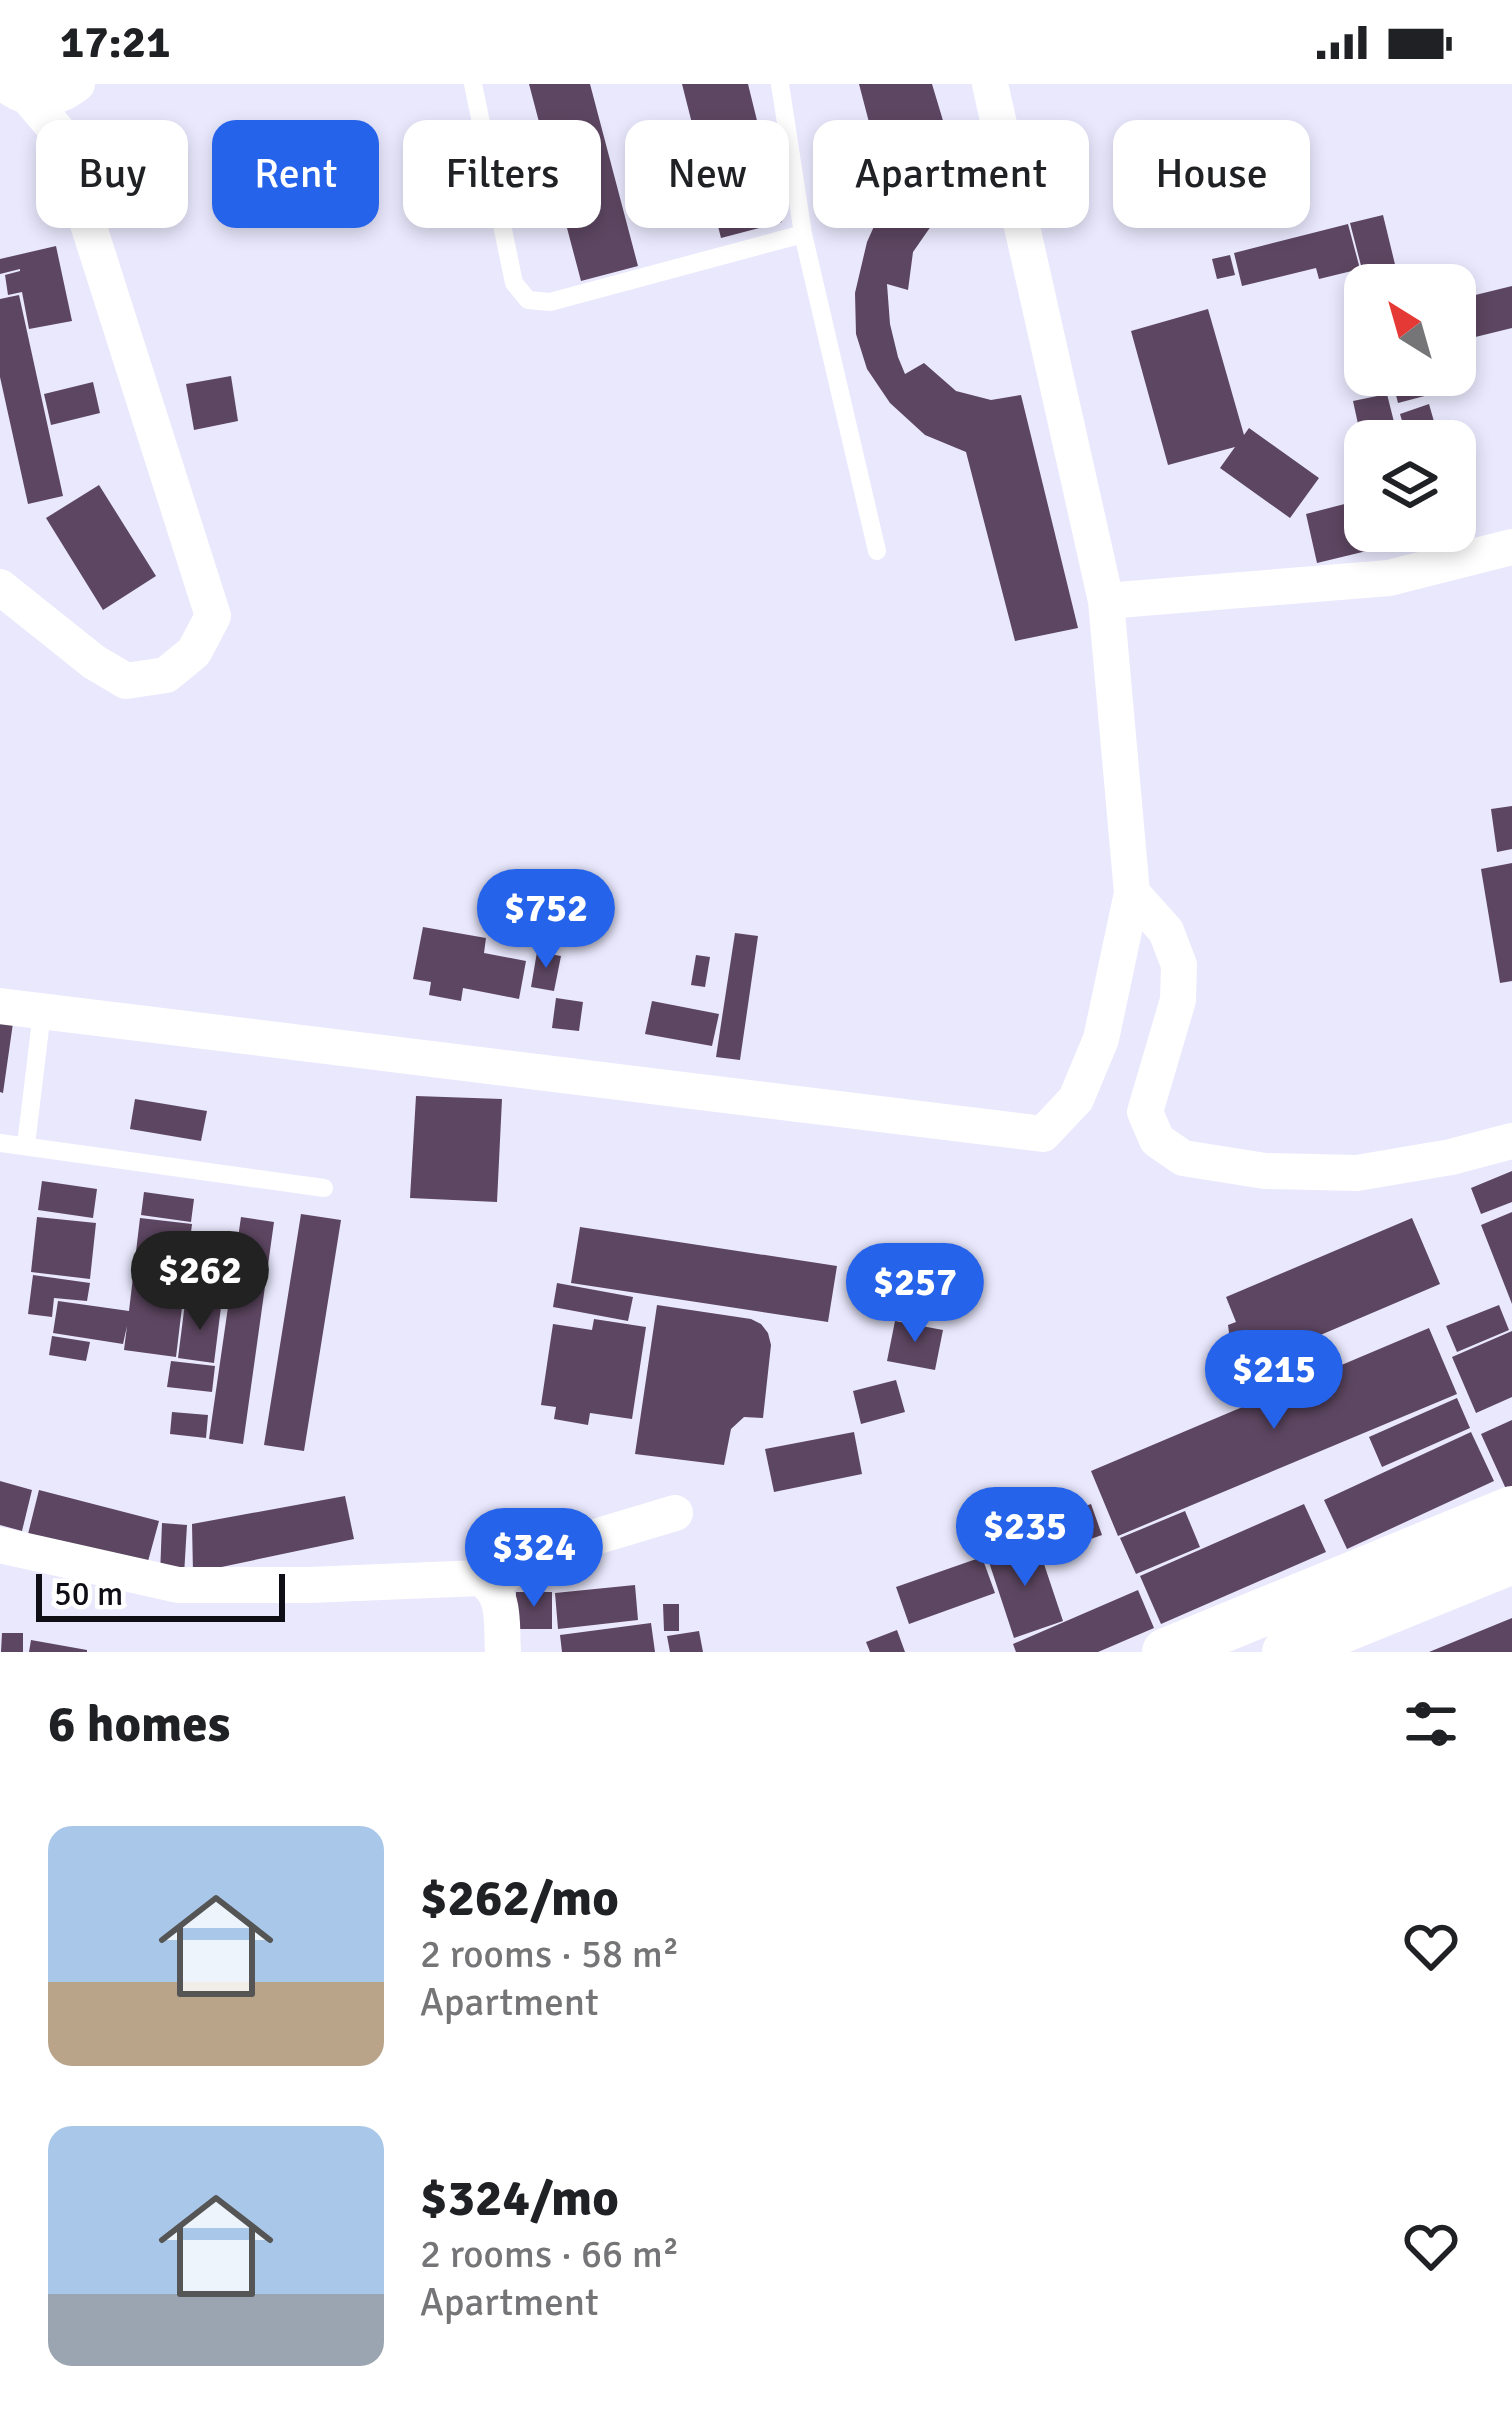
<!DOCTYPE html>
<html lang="en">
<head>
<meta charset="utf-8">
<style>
  :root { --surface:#fff; --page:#f6f6f6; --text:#202124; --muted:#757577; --accent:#2563eb }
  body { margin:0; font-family:Signika,sans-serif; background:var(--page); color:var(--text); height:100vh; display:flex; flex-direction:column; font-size:45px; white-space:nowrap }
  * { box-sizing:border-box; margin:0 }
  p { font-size:39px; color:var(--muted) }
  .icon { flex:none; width:66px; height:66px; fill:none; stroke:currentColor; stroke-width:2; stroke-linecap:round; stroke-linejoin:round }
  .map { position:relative; height:1568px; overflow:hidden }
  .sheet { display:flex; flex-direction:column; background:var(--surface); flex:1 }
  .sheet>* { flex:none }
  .hud { position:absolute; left:36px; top:36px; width:1440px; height:108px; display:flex; gap:24px }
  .needle { width:78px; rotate:323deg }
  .tools { position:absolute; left:1344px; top:180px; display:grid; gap:24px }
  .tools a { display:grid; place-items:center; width:132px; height:132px; border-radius:24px; background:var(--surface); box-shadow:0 6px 18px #0003; font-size:60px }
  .scale { position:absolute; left:36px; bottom:30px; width:249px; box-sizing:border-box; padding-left:12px; border:6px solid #0f0e17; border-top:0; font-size:33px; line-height:42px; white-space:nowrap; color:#0f0e17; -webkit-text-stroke:9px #fff; paint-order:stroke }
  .price { position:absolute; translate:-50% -102px; padding:0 27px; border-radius:42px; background:var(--accent); color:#fff; font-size:39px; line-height:78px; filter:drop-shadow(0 3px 6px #0008) }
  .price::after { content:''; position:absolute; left:50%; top:72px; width:36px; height:27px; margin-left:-18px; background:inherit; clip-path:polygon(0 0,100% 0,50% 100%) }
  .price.current { background:#222; color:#fff }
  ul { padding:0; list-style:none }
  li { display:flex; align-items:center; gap:36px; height:300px; padding:0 48px }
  li span { display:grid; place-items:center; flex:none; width:336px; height:240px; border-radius:24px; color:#555 }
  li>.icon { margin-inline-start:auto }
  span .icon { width:144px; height:144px; fill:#fffc; stroke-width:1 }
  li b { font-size:51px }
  h2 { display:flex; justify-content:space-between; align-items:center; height:144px; padding:0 48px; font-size:51px }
  .pill { padding:0 42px; border-radius:24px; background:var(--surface); box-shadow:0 6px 18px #0003; font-size:42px; line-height:108px }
  .pill.current { background:var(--accent); color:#fff }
  .status { display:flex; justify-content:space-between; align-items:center; height:84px; padding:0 60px; background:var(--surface); direction:ltr }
  .status svg { height:33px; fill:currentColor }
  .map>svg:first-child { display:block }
</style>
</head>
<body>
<div class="status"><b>17:21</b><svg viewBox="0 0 49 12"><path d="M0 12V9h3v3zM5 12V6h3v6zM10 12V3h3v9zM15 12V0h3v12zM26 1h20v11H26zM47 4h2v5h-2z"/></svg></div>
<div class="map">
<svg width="1512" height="1568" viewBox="0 0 1512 1568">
  <rect width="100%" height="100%" fill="#e9e8fd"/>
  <!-- building -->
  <path fill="#5d4661" d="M 529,0 L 590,0 L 638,182 L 581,197 Z
    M 682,0 L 748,0 L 782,138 L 721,154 Z
    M 859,0 L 932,0 L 969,123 L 936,135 L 913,168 L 908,206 L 887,200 L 890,240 L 898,273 L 905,290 L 924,279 L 956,307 L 991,316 L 1021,311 L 1078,544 L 1015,557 L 966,368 L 925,351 L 890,319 L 867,285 L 856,250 L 855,209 L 867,158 L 888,111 Z
    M 1383,131 L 1400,201 L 1366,201 L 1350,139 Z
    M 1348,140 L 1360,185 L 1319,195 L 1316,184 L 1242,202 L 1234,169 Z
    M 56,162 L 72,237 L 29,245 L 22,208 L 8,211 L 5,191 L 20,187 L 20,185 L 0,190 L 0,175 Z
    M 1230,171 L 1235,191 L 1217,195 L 1212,175 Z
    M 1437,185 L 1442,201 L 1407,201 L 1405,194 Z
    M 1512,202 L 1512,244 L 1455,258 L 1455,216 Z
    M 19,211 L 63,412 L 28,420 L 0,293 L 0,215 Z
    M 1208,225 L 1244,351 L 1249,344 L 1319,394 L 1290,434 L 1220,384 L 1235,363 L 1168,381 L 1131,247 Z
    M 1365,239 L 1365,288 L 1364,288 L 1351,243 Z
    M 1391,291 L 1431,291 L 1436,309 L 1398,319 Z
    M 231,292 L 238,337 L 194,346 L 186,300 Z
    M 93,298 L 100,329 L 51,341 L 44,310 Z
    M 1387,310 L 1395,342 L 1360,349 L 1353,317 Z
    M 1429,320 L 1435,341 L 1406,350 L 1400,330 Z
    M 1365,376 L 1365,447 L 1441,449 L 1317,479 L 1306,430 L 1360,416 L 1351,380 Z
    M 99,401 L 156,492 L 103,526 L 46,434 Z
    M 1512,722 L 1512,765 L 1497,768 L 1491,725 Z
    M 1512,779 L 1512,897 L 1500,899 L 1481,785 Z
    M 423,843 L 486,854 L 484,869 L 526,877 L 519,915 L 463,904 L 461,917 L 429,911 L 431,898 L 413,895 Z
    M 735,849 L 758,852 L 740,976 L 716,973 Z
    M 537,868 L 561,872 L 554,907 L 531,903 Z
    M 696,871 L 710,873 L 705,903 L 691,901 Z
    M 556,914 L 583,918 L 579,947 L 552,944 Z
    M 652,917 L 719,930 L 712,962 L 645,950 Z
    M 0,937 L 13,939 L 3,1009 L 0,1008 Z
    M 416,1012 L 502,1015 L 497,1118 L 410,1114 Z
    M 135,1015 L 207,1027 L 201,1057 L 130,1045 Z
    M 1512,1087 L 1512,1118 L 1481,1130 L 1471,1104 Z
    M 42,1097 L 97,1105 L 93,1134 L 38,1126 Z
    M 144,1108 L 194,1115 L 191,1138 L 141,1131 Z
    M 1512,1128 L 1512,1220 L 1481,1141 Z
    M 301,1130 L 341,1136 L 304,1367 L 264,1361 Z
    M 37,1133 L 96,1139 L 90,1195 L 31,1188 Z
    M 241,1133 L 274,1138 L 243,1360 L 209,1355 Z
    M 140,1134 L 192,1140 L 176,1273 L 124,1266 L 127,1242 L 123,1260 L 53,1249 L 58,1217 L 129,1227 Z
    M 1412,1134 L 1440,1200 L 1234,1288 L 1228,1241 L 1236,1238 L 1226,1213 Z
    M 580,1143 L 837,1182 L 828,1238 L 571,1199 Z
    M 33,1191 L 90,1199 L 87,1217 L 54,1214 L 52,1233 L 28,1230 Z
    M 557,1199 L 633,1213 L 628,1237 L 553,1223 Z
    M 185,1219 L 221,1223 L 214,1279 L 178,1274 Z
    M 657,1221 L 751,1235 L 761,1240 L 768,1249 L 771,1261 L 763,1334 L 744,1333 L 731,1345 L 724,1381 L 635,1370 Z
    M 1499,1221 L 1509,1246 L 1457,1268 L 1446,1242 Z
    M 594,1235 L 646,1243 L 632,1335 L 590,1329 L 588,1341 L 554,1335 L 556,1323 L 541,1321 L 553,1240 L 592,1246 Z
    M 895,1237 L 943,1246 L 935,1286 L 887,1277 Z
    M 1429,1244 L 1457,1310 L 1118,1452 L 1091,1387 Z
    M 1512,1247 L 1512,1313 L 1476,1329 L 1452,1273 Z
    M 52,1252 L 90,1258 L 86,1277 L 49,1271 Z
    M 171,1277 L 215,1282 L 212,1308 L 167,1303 Z
    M 896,1296 L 905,1328 L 861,1340 L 853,1307 Z
    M 1457,1314 L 1470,1344 L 1382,1383 L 1369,1353 Z
    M 172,1328 L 208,1331 L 206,1354 L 170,1350 Z
    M 1512,1336 L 1512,1402 L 1506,1405 L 1481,1350 Z
    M 854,1348 L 862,1390 L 774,1408 L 765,1365 Z
    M 1471,1348 L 1494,1397 L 1347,1465 L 1324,1416 Z
    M 0,1397 L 32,1406 L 22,1447 L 0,1441 Z
    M 39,1406 L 159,1437 L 147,1481 L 28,1450 Z
    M 345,1412 L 354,1455 L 193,1489 L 192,1440 Z
    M 1091,1420 L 1102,1451 L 1045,1471 L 1035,1440 Z
    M 1304,1420 L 1326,1468 L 1161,1540 L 1140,1492 Z
    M 1185,1427 L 1200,1463 L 1136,1490 L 1120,1454 Z
    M 162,1439 L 187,1441 L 184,1491 L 160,1491 Z
    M 1036,1456 L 1063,1537 L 1014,1554 L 987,1472 Z
    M 982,1473 L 995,1509 L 909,1540 L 896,1503 Z
    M 635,1501 L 638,1536 L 558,1545 L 555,1509 Z
    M 1138,1506 L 1154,1544 L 1098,1568 L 1016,1568 L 1013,1560 Z
    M 516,1508 L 552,1508 L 552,1545 L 516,1545 Z
    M 663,1520 L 679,1520 L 679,1547 L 664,1547 Z
    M 1512,1534 L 1512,1568 L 1429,1568 Z
    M 651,1539 L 655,1568 L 562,1568 L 560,1551 Z
    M 897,1546 L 905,1568 L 870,1568 L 866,1558 Z
    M 699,1547 L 703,1568 L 670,1568 L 667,1552 Z
    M 2,1549 L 23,1549 L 23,1568 L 1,1568 Z
    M 31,1556 L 87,1566 L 87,1568 L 29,1568 Z"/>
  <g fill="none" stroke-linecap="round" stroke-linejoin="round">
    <!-- service -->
    <path stroke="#fff" stroke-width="18" d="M 473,0 L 514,199 L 528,216 L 550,218 L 803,150
      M 780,0 L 803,150 L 877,467
      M 0,1059 L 324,1104
      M 26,1061 L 42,928"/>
    <!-- minor -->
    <path stroke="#fff" stroke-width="36" d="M 5,0 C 29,19 53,19 77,0
      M 0,503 L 94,578 L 126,597 L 166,591 L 194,568 L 213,532 L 59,49 L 29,14
      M 1106,517 L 1389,494 L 1512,463
      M 1132,809 L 1166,847 L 1179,881 L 1178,916 L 1145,1028 L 1157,1056 L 1183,1074 L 1265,1087 L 1357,1089 L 1451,1073 L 1512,1057
      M 0,922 L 1043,1050 L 1076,1015 L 1101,955 L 1132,809 L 1106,517 L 990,0
      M 0,1461 L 178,1501 L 309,1501 L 480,1494 C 507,1509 501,1540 503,1568
      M 493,1501 L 525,1474 L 675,1429"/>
    <!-- secondary -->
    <path stroke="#fff" stroke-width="48" d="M 1166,1568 L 1512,1426
      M 1286,1568 L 1512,1476"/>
  </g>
</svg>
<div class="tools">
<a><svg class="needle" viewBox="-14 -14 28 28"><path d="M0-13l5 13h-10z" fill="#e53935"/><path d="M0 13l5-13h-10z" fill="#757577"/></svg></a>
<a><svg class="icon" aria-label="layers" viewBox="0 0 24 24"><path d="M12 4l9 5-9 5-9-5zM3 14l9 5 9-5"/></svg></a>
</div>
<div class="scale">50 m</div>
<b class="price" style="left:546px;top:887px">$752</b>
<b class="price current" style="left:200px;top:1249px">$262</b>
<b class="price" style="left:915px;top:1261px">$257</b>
<b class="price" style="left:1274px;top:1348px">$215</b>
<b class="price" style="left:1025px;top:1505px">$235</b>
<b class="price" style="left:534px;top:1526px">$324</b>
<div class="hud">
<a class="pill">Buy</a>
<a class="pill current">Rent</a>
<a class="pill">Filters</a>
<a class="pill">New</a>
<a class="pill">Apartment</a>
<a class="pill">House</a>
</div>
</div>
<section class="sheet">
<h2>6 homes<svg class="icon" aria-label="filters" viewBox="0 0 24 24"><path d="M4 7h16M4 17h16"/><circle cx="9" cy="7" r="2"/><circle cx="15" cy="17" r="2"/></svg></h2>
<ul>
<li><span style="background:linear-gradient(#a9c7e8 65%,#b9a48a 0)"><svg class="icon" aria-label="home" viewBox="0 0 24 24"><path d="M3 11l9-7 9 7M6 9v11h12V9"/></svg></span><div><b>$262/mo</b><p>2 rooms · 58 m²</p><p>Apartment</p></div><svg class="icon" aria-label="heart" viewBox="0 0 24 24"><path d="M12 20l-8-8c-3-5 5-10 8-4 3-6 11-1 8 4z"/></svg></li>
<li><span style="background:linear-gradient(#a9c7e8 70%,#9aa5b1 0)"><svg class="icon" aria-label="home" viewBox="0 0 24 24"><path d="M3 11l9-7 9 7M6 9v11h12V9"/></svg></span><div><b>$324/mo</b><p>2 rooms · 66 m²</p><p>Apartment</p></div><svg class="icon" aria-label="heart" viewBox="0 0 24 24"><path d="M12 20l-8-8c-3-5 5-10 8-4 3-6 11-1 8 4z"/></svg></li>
</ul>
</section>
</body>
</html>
